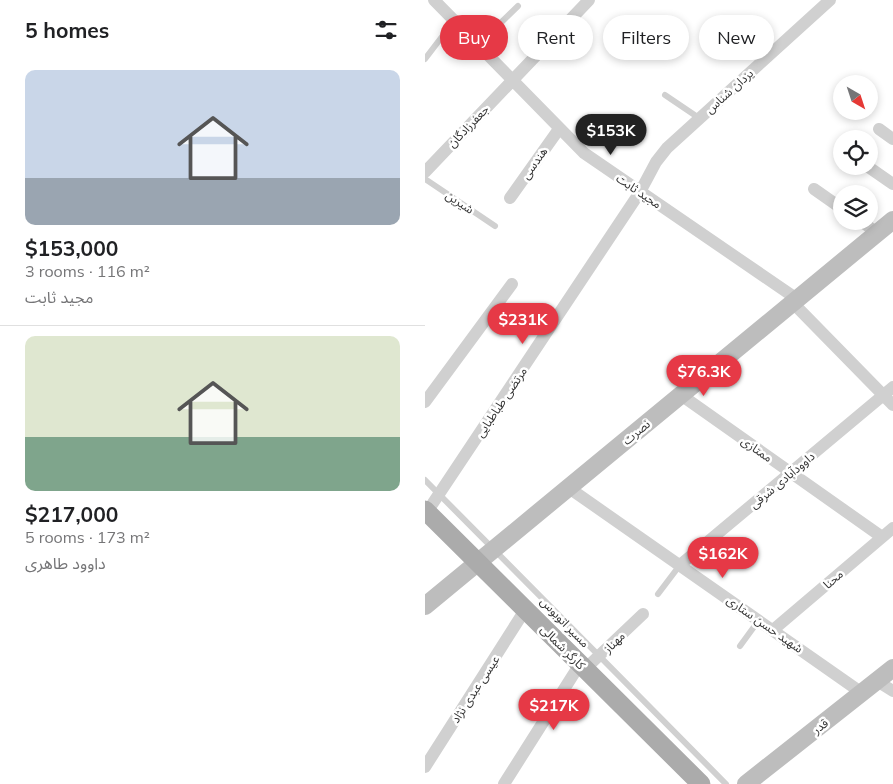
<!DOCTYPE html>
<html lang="en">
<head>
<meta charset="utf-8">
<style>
  :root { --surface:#fff; --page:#f6f6f6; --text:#202124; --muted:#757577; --line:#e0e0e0; --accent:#e63946 }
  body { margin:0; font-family:Mulish,"Noto Sans Arabic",sans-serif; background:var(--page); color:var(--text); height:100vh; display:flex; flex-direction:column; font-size:19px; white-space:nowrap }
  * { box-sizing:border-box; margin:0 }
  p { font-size:16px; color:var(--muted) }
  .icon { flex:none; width:28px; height:28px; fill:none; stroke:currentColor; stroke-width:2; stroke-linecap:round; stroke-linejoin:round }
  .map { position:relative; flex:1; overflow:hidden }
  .sheet { display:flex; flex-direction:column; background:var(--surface); width:425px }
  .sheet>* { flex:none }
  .top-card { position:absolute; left:15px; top:15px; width:378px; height:45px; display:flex; gap:10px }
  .needle { width:32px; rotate:141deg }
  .buttons { position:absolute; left:408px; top:75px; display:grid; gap:10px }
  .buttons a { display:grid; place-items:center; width:45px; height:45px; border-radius:50%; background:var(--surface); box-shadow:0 2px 8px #0003; font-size:25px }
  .price { position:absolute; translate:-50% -42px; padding:0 11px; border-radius:18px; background:var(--accent); color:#fff; font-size:16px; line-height:32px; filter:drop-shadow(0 1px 2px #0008) }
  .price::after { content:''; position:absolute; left:50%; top:30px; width:15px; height:11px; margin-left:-8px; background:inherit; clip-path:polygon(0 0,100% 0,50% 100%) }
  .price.selected { background:#222; color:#fff }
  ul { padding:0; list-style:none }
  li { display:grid; align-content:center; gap:10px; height:265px; padding:0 25px }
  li+li { border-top:1px solid var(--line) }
  li span { display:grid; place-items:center; height:155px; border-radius:10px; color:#555 }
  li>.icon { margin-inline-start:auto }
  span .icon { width:90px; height:90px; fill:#fffc; stroke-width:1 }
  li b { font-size:21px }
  h2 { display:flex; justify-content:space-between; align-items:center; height:60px; padding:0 25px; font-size:21px }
  .chip { padding:0 18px; border-radius:22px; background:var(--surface); box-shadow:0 2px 8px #0003; font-size:18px; line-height:45px }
  .chip.selected { background:var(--accent); color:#fff }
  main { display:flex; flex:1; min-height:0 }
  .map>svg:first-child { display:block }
</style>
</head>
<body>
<main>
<section class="sheet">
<h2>5 homes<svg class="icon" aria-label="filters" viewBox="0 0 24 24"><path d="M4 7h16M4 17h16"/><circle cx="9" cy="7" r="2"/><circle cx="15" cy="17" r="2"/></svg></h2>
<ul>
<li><span style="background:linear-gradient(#c9d6e8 70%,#9aa5b1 0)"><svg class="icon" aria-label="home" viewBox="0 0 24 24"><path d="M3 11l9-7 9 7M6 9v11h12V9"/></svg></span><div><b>$153,000</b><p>3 rooms · 116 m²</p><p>مجید ثابت</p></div></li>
<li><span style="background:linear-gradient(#dfe7d0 65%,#7fa58c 0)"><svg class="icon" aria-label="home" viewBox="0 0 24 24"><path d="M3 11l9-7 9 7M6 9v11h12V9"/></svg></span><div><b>$217,000</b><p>5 rooms · 173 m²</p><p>داوود طاهری</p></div></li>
</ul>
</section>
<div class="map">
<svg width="468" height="784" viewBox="0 0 468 784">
  <rect width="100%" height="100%" fill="#fff"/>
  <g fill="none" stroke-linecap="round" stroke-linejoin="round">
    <!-- lane -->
    <path stroke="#d0d0d0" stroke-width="6" d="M 53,45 L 93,6
      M 0,59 L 29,21
      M 240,95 L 274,118
      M 0,179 L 70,226
      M 0,480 L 301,784
      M 233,594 L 255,565
      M 315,646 L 334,620"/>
    <!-- street -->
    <path stroke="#d0d0d0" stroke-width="12" d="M 9,0 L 159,153 L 372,299
      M 454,129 L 468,139
      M 442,166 L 468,184
      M 0,172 L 164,0
      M 389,189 L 416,208
      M 85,198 L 134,129
      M 436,221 L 452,233
      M 368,303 L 468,405
      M 256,395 L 457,537
      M 0,402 L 87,284
      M 144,488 L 437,693
      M 2,512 L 215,192 L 231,162 L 242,148 L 405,0
      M 255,565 L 468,387
      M 348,630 L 468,528
      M 160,669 L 218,614
      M 452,681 L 468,691
      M 0,767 L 100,610
      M 79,784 L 155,664"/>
    <!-- secondary -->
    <path stroke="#bdbdbd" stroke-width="18" d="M 0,606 L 468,220
      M 321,784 L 468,668"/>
    <!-- primary -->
    <path stroke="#ababab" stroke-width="19" d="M 0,510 L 276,784"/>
  </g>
  <g text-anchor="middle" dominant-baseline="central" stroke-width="5" stroke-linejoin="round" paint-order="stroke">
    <!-- street labels -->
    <g font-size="12" fill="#333" stroke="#fff">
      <text transform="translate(304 91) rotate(-42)">یزدان شناس</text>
      <text transform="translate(43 126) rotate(-46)">جعفرزادگان</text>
      <text transform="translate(109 163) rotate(-55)">هندسی</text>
      <text transform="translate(214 191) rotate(34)">مجید ثابت</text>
      <text transform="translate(35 202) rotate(34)">شیرین</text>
      <text transform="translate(76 402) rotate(-56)">مرتضی طباطبایی</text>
      <text transform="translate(211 432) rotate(-40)">نصرت</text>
      <text transform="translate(332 449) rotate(35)">ممتازی</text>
      <text transform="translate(357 480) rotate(-40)">داوودآبادی شرقی</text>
      <text transform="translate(408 579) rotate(-41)">محنا</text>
      <text transform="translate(140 622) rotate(46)">مسیر اتوبوس</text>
      <text transform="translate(340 624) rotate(35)">شهید حسن ستاری</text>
      <text transform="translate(189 642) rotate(-44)">مهناز</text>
      <text transform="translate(138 647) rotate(45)">کارگر شمالی</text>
      <text transform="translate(50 689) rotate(-57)">عیسی عبدی نژاد</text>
      <text transform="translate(395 726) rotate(-38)">قدر</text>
    </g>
  </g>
</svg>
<div class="buttons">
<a><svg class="needle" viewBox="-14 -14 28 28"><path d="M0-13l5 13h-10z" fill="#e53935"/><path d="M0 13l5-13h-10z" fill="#757577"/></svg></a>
<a><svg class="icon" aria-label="locate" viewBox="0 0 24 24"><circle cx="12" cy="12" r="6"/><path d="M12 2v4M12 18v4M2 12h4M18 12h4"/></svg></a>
<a><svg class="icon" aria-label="layers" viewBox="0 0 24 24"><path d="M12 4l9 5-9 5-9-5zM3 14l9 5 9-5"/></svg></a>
</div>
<b class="price selected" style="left:186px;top:156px">$153K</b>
<b class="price" style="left:98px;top:345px">$231K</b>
<b class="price" style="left:279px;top:397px">$76.3K</b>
<b class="price" style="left:298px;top:579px">$162K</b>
<b class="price" style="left:129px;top:731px">$217K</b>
<div class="top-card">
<a class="chip selected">Buy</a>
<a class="chip">Rent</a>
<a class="chip">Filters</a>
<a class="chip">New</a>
</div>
</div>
</main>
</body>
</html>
